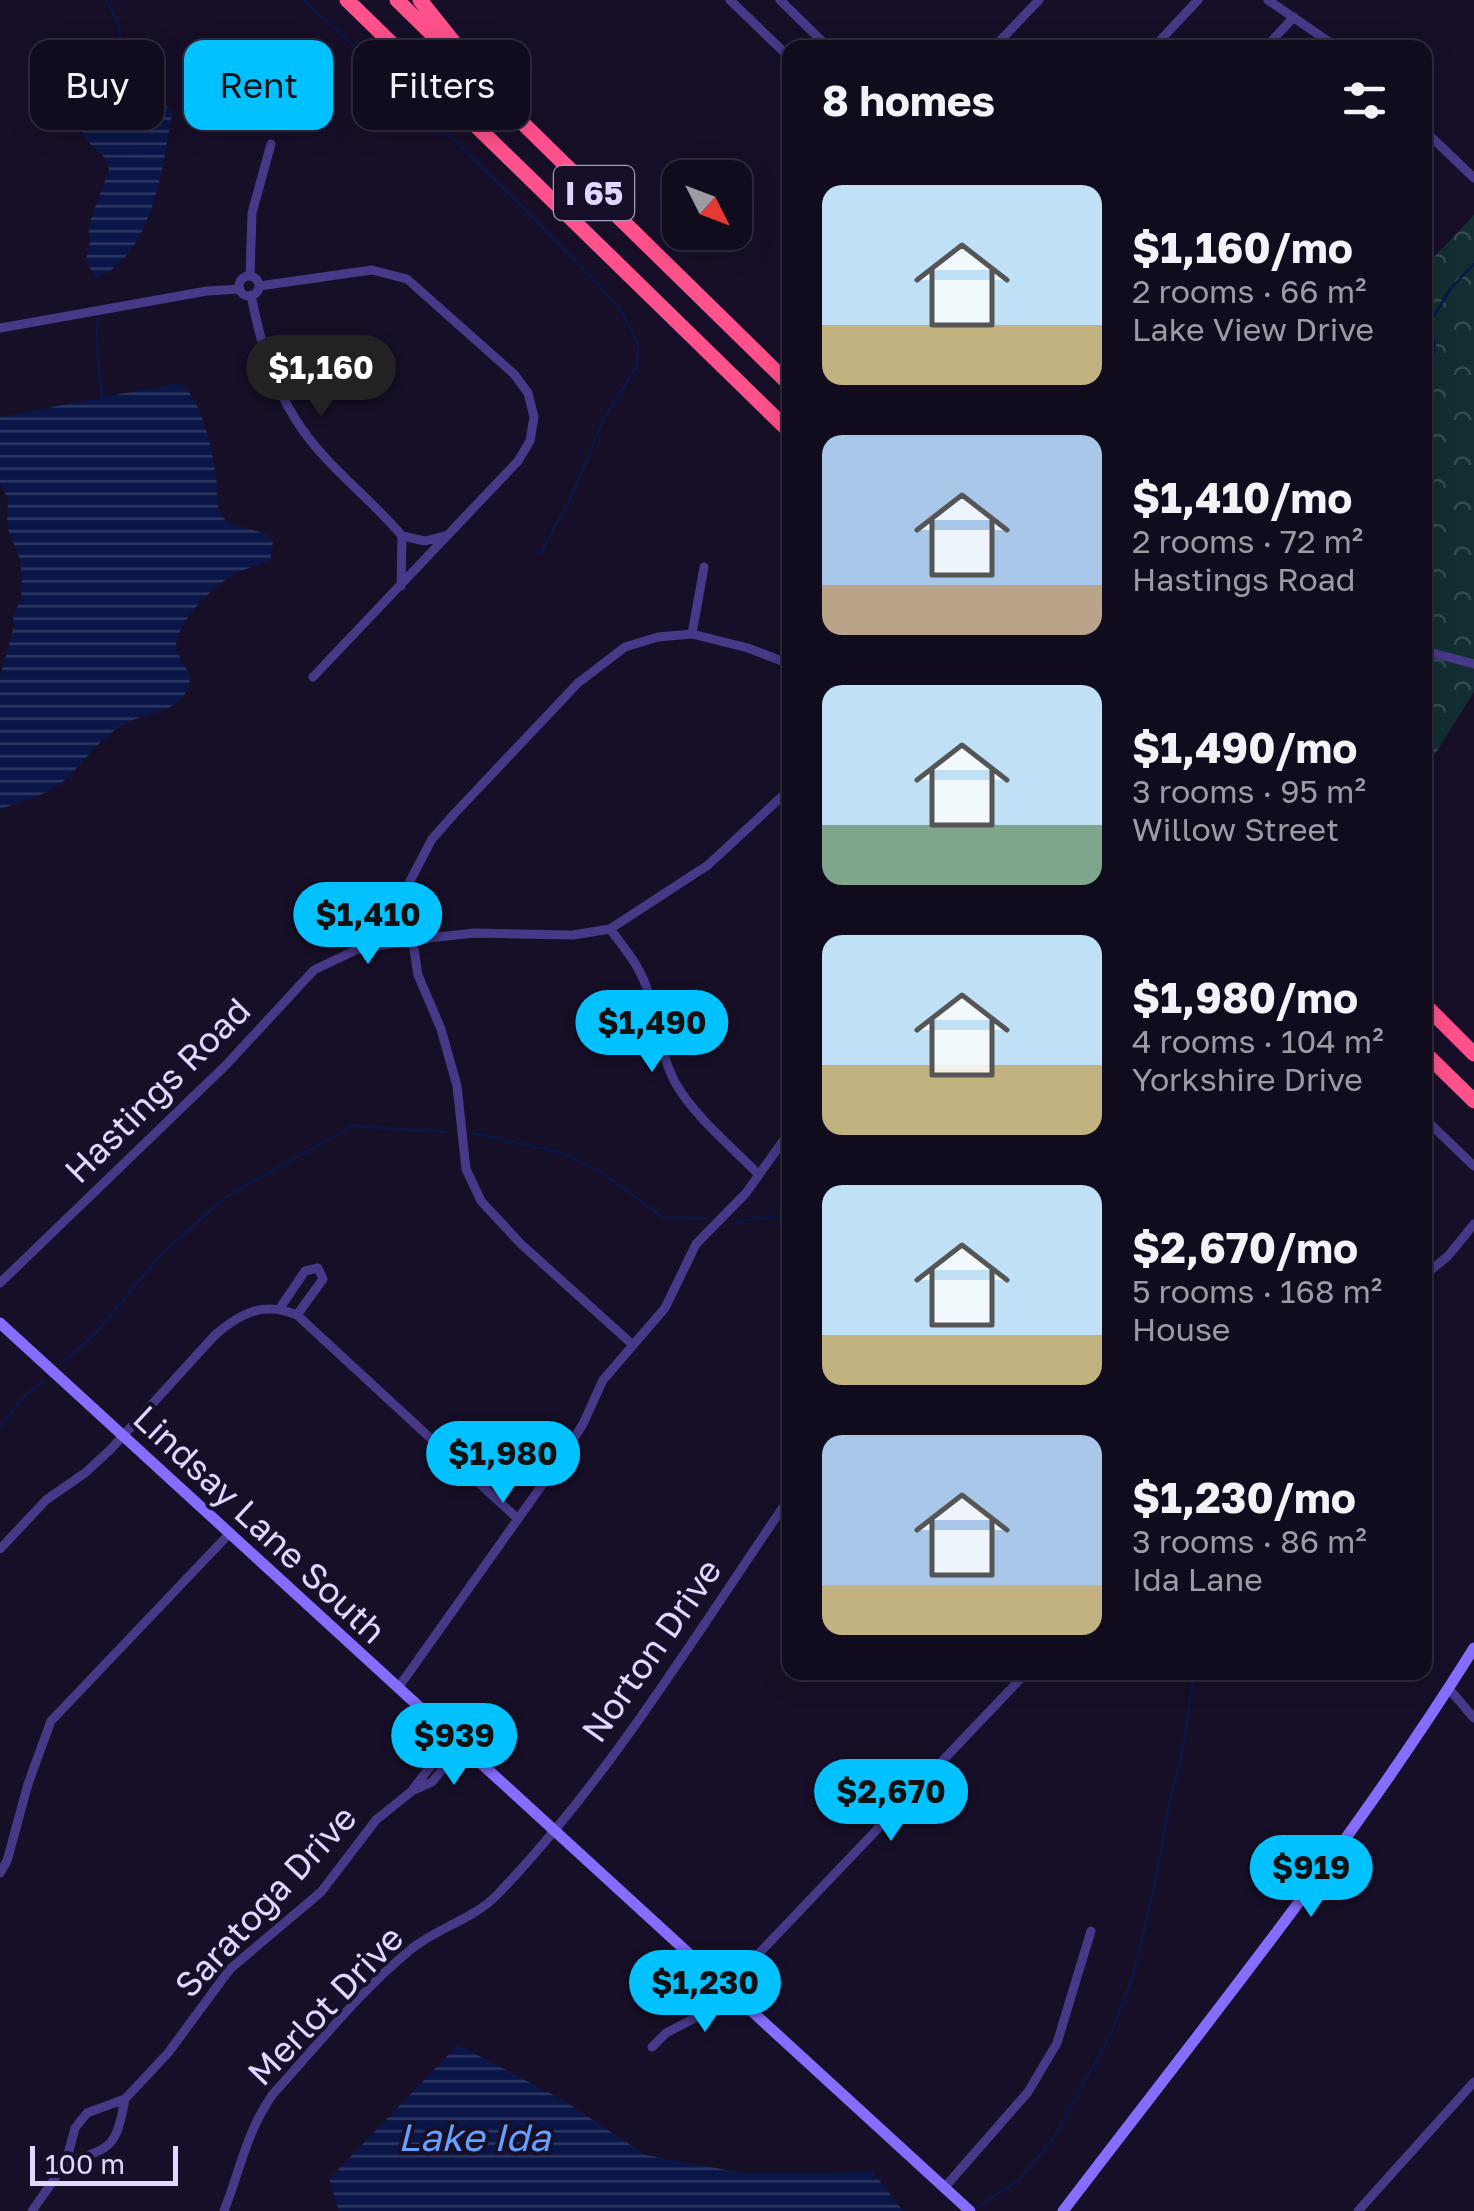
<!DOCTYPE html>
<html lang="en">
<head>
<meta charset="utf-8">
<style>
  :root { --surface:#110b1e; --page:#1e192b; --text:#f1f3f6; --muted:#9c9ba4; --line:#302b3c; --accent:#02c1ff }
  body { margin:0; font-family:"Golos Text",sans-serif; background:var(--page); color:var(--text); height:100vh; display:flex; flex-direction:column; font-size:38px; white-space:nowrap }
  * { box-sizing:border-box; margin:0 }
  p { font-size:32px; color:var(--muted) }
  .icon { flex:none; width:55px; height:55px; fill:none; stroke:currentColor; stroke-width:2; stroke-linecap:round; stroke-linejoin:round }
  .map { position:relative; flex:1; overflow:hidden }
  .panel { position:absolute; left:782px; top:40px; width:650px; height:1640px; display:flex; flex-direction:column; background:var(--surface); border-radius:20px; box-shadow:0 5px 25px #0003,0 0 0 2px var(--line) }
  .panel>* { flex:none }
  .guide { position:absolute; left:30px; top:40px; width:602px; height:90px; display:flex; gap:20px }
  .needle { width:65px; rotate:132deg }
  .tools { position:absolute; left:662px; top:160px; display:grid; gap:20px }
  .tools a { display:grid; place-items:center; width:90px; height:90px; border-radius:20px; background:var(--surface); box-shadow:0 5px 25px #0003,0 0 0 2px var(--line); font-size:50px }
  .scale { position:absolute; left:30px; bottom:25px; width:148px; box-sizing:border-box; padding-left:10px; border:5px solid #e0d6ff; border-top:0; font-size:28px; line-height:35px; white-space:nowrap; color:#e0d6ff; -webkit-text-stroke:8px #170f28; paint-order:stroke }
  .price { position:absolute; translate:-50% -85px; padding:0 22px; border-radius:35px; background:var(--accent); color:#111; font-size:32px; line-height:65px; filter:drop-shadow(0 2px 5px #0008) }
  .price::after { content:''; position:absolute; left:50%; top:60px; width:30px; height:22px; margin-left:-15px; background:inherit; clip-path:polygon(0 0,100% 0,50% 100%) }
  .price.active { background:#222; color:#fff }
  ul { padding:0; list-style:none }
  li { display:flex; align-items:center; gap:30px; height:250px; padding:0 40px }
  li span { display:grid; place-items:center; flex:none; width:280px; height:200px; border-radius:20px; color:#555 }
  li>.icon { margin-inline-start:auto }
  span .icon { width:120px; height:120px; fill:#fffc; stroke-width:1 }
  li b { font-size:42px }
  h2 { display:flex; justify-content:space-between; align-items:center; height:120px; padding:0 40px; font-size:42px }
  .chip { padding:0 35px; border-radius:20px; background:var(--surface); box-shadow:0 5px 25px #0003,0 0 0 2px var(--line); font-size:35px; line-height:90px }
  .chip.active { background:var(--accent); color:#111 }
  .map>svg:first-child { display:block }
</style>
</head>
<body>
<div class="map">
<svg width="1474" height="2211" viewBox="0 0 1474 2211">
  <defs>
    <pattern id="forest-crowns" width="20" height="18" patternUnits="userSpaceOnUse" patternTransform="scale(2.5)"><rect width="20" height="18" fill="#122e32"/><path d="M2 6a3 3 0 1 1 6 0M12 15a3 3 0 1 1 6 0" fill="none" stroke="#344c51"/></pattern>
    <pattern id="water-rules" width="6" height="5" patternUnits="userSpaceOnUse" patternTransform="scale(2.5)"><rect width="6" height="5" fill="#091647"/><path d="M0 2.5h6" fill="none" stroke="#2d3763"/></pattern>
  </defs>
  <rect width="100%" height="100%" fill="#170f28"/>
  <!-- forest -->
  <path fill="url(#forest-crowns)" d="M 1474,215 L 1474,692 L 1425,770 L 1425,278 L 1433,258 Z"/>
  <!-- water -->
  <path fill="url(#water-rules)" d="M 131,97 L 160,101 L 172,111 C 164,163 153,256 96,278 L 86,261 L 90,242 L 88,228 L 109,169 L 105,158 L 86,140 L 80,127 C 92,100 103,99 131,97 Z
    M 179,383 C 201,395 214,454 216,478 C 218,495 214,508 227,522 L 269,535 L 273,541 L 270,560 C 257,566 240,570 228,578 C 212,588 169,630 177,651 C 182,666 196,673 186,692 C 175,713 145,713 126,723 C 102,736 88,757 69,776 C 52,794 23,801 0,809 L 0,677 L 14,626 L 13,616 L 21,599 L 22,578 L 20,560 L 7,527 L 8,499 L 0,483 L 0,417 Z
    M 458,2045 L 561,2099 L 646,2155 L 748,2174 L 873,2172 L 903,2211 L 339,2211 L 329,2179 Z"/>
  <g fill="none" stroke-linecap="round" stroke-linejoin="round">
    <!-- stream -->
    <path stroke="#091647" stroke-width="2.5" d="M 106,0 L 118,22 L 131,100
      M 303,0 L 380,69 L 523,207 L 603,290 L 620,309 L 638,342 L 637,366 L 604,418 L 571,498 L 540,554
      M 98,318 L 96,340 L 102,397
      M 1425,392 L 1435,346 L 1430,322 L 1451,288 L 1474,264
      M 473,1133 L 563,1153 L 600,1171 L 665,1219 L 705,1218
      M 736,1222 L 790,1214
      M 63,1362 L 96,1333 L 161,1254 L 227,1196 L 353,1126 L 445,1132
      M 0,1427 L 24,1396 L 44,1381
      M 975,2208 L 1018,2181 L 1052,2140 L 1111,2034 L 1134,1972 L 1154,1889 L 1168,1810 L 1182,1754 L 1194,1672"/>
    <!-- street -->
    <path stroke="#473988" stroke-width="9" d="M 730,0 L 790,58
      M 780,0 L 829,48
      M 1268,0 L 1338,48
      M 993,48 L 1039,0
      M 1153,48 L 1198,0
      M 1265,48 L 1294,17
      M 1425,131 L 1474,178
      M 250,276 L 252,213 L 271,144
      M239 286a10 10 0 1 1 20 0a10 10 0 1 1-20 0Z
      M 259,286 L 372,270 L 407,279 L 514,374 L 528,393 L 534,417 L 530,441 L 518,461 L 313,677
      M 251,295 C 260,340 271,381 296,420 C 323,464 369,496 402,536 L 401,586
      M 0,328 L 207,291 L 240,289
      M 402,536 L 425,541 L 448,535
      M 692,634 L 704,567
      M 1425,651 L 1474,664
      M 610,929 C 626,950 642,969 649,995 C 658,1024 661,1057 676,1084 C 696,1118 732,1147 759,1175
      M 1425,1119 L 1474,1166
      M 1425,1275 L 1448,1256 L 1474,1224
      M 0,1283 L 226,1065 L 314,970 L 356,950 L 411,940 L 474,933 L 573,935 L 610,929 L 708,865 L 790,789
      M 280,1308 L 305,1271 L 318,1268 L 323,1279 L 297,1315
      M 633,1345 L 521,1244 L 481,1201 L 466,1169 L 457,1086 L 441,1029 L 418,975 L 407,905 L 410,881 L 432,839 L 455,813 L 578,683 L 625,647 L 658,637 L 692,634 L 748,648 L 790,664
      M 0,1549 L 46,1500 L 85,1473 L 111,1449 L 215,1335 C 241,1313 263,1301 297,1315 L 518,1519
      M 398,1688 L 564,1454 L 583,1424 L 603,1380 L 665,1308 L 696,1244 L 746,1193 L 790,1131
      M 1450,1690 L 1474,1718
      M 413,1789 L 440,1754 L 459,1746
      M 0,1873 L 7,1861 L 28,1784 L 51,1721 L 230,1533
      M 652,2047 L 666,2033 L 695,2018 L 726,1988 L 1027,1672
      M 66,2162 C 113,2149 116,2146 125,2099
      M 944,2188 L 1028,2092 L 1057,2043 L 1091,1931
      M 32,2211 L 66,2162 L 75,2128 L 87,2113 L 125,2099 L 168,2053 L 230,1969 L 321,1892 L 376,1820 L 412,1791 L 432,1782 L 462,1745
      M 224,2211 C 240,2170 247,2130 273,2094 C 317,2046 359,1992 409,1951 C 436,1928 473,1920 498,1894 C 611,1776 697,1632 790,1497
      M 1358,2211 L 1474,2082"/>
    <!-- secondary -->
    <path stroke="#866dff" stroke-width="11" d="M 0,1323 L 970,2211
      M 1063,2211 C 1204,2026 1351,1845 1474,1648"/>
    <!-- highway -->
    <path stroke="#ff518b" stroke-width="15" d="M 347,0 L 790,432
      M 397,0 L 790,385
      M 420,0 L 459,49
      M 1425,1005 L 1474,1054
      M 1425,1053 L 1474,1101"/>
  </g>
  <g text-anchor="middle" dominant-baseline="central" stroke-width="8" stroke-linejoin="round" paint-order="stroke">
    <!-- shield labels -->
    <rect fill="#170f28" stroke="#a49abe" stroke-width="2.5" x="554" y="166" width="80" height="54" rx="8"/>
    <g font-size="32" font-weight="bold" fill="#e0d6ff">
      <text x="594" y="193">I 65</text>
    </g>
    <!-- street labels -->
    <g font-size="35" fill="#e0d6ff" stroke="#170f28">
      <text transform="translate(157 1090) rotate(-45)">Hastings Road</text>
      <text transform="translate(260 1524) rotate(43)">Lindsay Lane South</text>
      <text transform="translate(651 1650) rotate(-55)">Norton Drive</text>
      <text transform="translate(265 1901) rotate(-47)">Saratoga Drive</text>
      <text transform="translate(325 2005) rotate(-46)">Merlot Drive</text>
    </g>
    <!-- water labels -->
    <g font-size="38" font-style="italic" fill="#64a0ff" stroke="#170f28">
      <text x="474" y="2136">Lake Ida</text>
    </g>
  </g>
</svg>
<div class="tools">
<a><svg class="needle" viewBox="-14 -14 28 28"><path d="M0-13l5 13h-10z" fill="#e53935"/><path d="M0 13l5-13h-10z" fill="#9c9ba4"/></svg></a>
</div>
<div class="scale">100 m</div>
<b class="price active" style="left:321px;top:420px">$1,160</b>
<b class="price" style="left:368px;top:967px">$1,410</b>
<b class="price" style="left:652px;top:1075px">$1,490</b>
<b class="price" style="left:503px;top:1506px">$1,980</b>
<b class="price" style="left:454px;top:1788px">$939</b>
<b class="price" style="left:891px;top:1844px">$2,670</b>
<b class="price" style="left:1311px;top:1920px">$919</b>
<b class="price" style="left:705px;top:2035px">$1,230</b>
<div class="guide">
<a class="chip">Buy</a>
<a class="chip active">Rent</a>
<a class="chip">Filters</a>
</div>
<section class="panel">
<h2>8 homes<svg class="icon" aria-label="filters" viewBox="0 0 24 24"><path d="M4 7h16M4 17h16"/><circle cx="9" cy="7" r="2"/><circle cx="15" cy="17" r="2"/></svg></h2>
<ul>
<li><span style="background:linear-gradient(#bfe0f5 70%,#c2b280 0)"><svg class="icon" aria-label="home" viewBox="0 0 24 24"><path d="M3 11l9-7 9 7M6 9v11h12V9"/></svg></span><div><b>$1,160/mo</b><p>2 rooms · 66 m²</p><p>Lake View Drive</p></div></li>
<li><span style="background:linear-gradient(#a9c7e8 75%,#b9a48a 0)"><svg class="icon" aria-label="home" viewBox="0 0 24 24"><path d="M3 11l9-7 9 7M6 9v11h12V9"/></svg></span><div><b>$1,410/mo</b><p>2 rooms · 72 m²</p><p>Hastings Road</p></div></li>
<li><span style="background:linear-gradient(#bfe0f5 70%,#7fa58c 0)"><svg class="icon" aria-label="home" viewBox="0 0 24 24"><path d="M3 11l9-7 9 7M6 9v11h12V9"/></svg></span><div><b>$1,490/mo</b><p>3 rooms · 95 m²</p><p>Willow Street</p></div></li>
<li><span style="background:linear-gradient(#bfe0f5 65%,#c2b280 0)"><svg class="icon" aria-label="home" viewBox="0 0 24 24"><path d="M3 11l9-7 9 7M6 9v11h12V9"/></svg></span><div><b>$1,980/mo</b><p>4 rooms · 104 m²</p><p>Yorkshire Drive</p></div></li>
<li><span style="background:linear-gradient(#bfe0f5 75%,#c2b280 0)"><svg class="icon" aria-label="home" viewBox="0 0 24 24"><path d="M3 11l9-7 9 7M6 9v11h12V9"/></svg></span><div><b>$2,670/mo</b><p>5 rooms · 168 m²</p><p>House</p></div></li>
<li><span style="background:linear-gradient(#a9c7e8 75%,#c2b280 0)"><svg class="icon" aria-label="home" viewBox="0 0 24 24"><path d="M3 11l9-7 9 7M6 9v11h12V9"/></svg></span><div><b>$1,230/mo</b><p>3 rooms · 86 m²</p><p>Ida Lane</p></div></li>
</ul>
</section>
</div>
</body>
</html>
